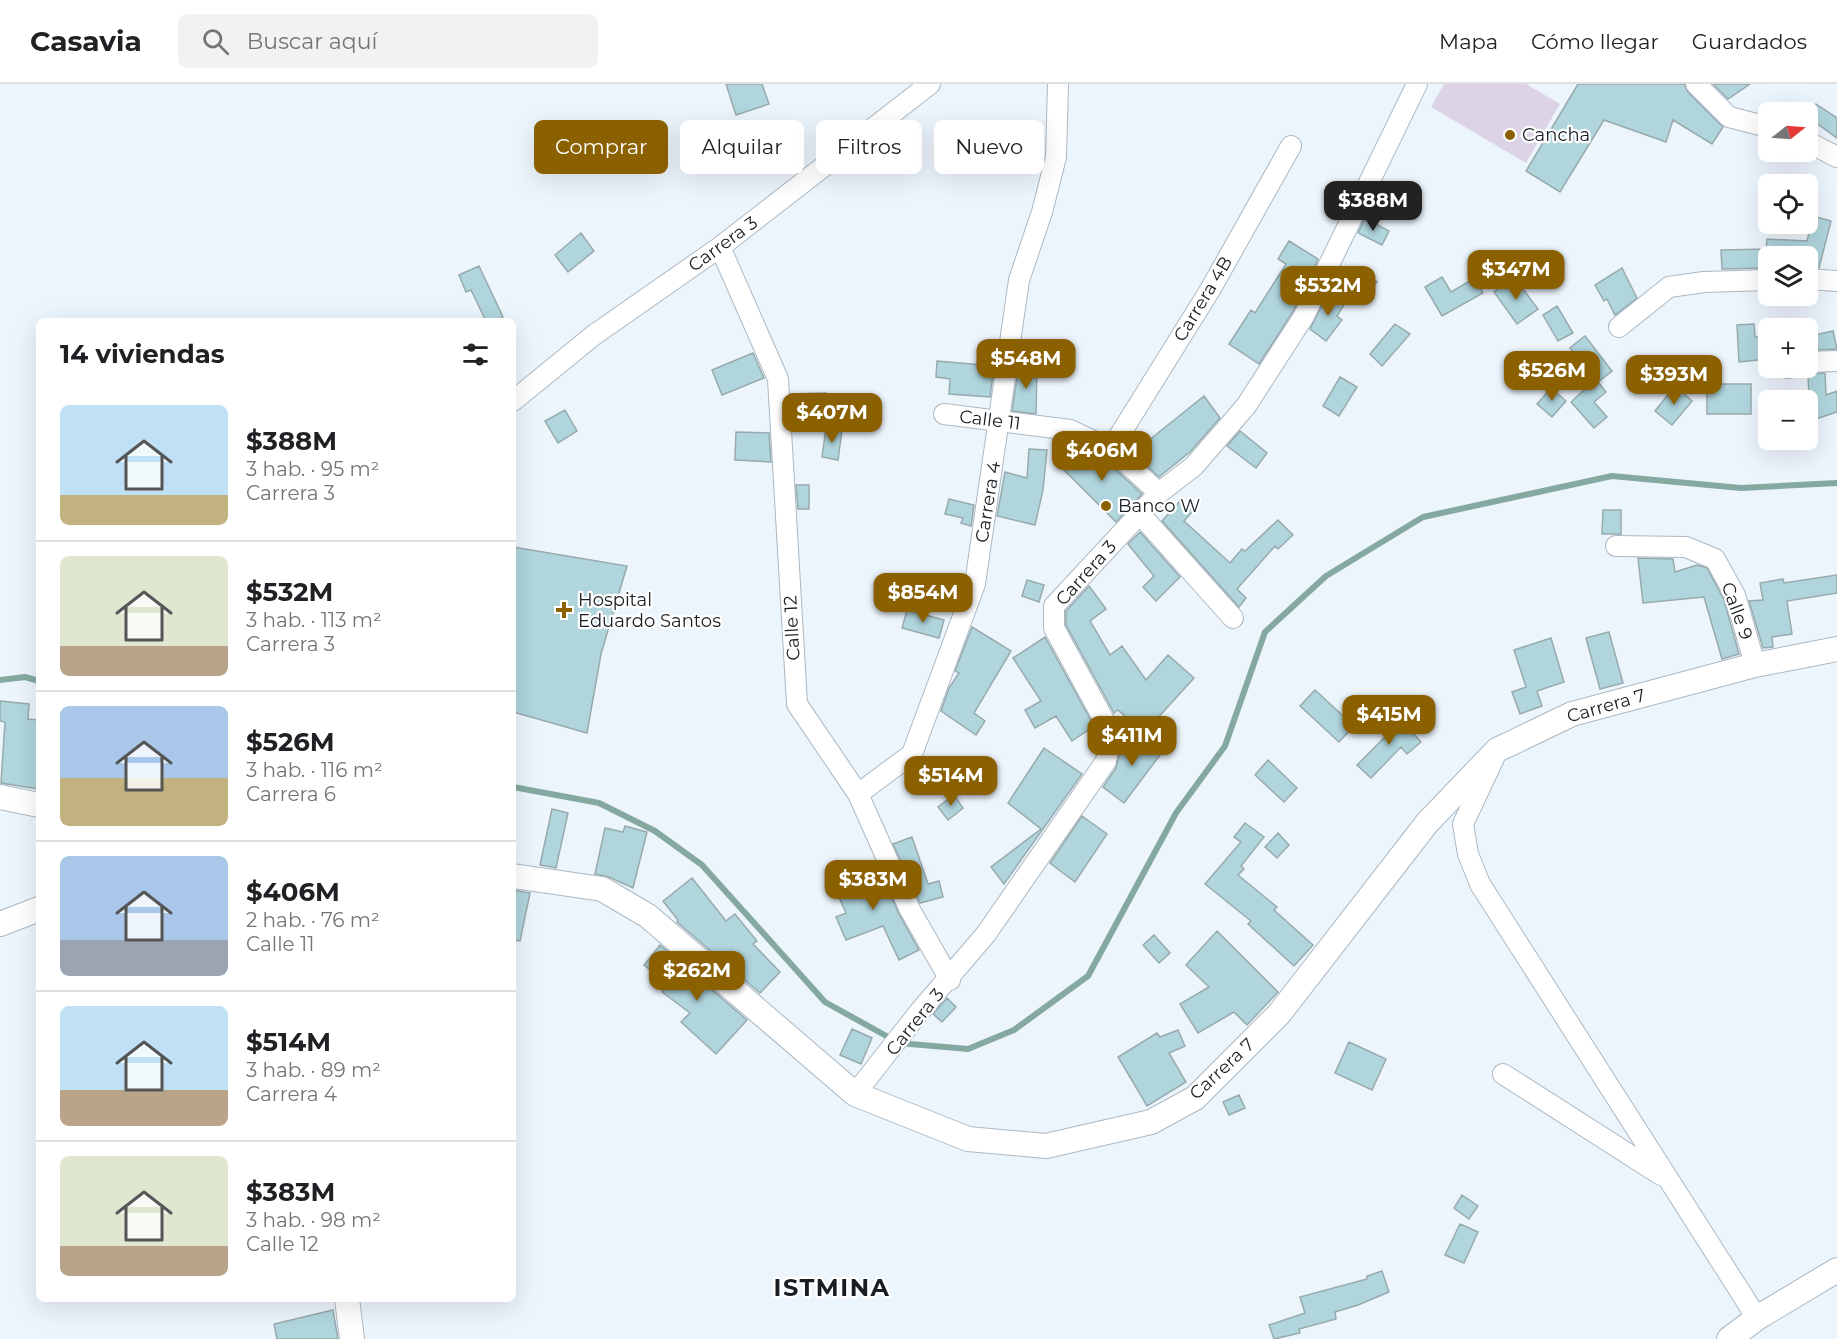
<!DOCTYPE html>
<html lang="es">
<head>
<meta charset="utf-8">
<style>
  :root { --surface:#fff; --page:#f2f2f2; --text:#202124; --muted:#757577; --line:#e0e0e0; --accent:#8a6000 }
  body { margin:0; font-family:Montserrat,sans-serif; background:var(--page); color:var(--text); height:100vh; display:flex; flex-direction:column; font-size:22px; white-space:nowrap }
  * { box-sizing:border-box; margin:0 }
  p { font-size:20px; color:var(--muted) }
  .icon { flex:none; width:33px; height:33px; fill:none; stroke:currentColor; stroke-width:2; stroke-linecap:round; stroke-linejoin:round }
  .map { position:relative; flex:1; overflow:hidden }
  .details { position:absolute; left:36px; top:234px; width:480px; height:984px; display:flex; flex-direction:column; background:var(--surface); border-radius:9px; box-shadow:0 6px 24px #0002 }
  .details>* { flex:none }
  .hud { position:absolute; left:534px; top:36px; width:570px; height:54px; display:flex; gap:12px }
  .needle { width:39px; rotate:73deg }
  .buttons { position:absolute; left:1758px; top:18px; display:grid; gap:12px }
  .buttons a { display:grid; place-items:center; width:60px; height:60px; border-radius:9px; background:var(--surface); box-shadow:0 6px 24px #0002; font-size:30px }
  .price { position:absolute; translate:-50% -51px; padding:0 14px; border-radius:12px; background:var(--accent); color:#fff; font-size:20px; line-height:39px; filter:drop-shadow(0 2px 3px #0008) }
  .price::after { content:''; position:absolute; left:50%; top:36px; width:18px; height:14px; margin-left:-9px; background:inherit; clip-path:polygon(0 0,100% 0,50% 100%) }
  .price.on { background:#222; color:#fff }
  ul { padding:0; list-style:none }
  li { display:flex; align-items:center; gap:18px; height:150px; padding:0 24px }
  li+li { border-top:2px solid var(--line) }
  li span { display:grid; place-items:center; flex:none; width:168px; height:120px; border-radius:9px; color:#555 }
  li>.icon { margin-inline-start:auto }
  span .icon { width:72px; height:72px; fill:#fffc; stroke-width:1 }
  li b { font-size:26px }
  h2 { display:flex; justify-content:space-between; align-items:center; height:72px; padding:0 24px; font-size:26px }
  .chip { padding:0 21px; border-radius:9px; background:var(--surface); box-shadow:0 6px 24px #0002; font-size:21px; line-height:54px }
  .chip.on { background:var(--accent); color:#fff }
  header { display:flex; align-items:center; gap:36px; box-sizing:border-box; height:84px; padding:0 30px; background:var(--surface); border-bottom:2px solid var(--line) }
  header strong { font-size:28px }
  nav { display:flex; gap:33px; margin-inline-start:auto; font-size:21px }
  .search { width:420px; height:54px; background:var(--page); display:flex; align-items:center; gap:15px; box-sizing:border-box; padding:0 21px; border-radius:9px; color:var(--muted); font-size:22px }
  .map>svg:first-child { display:block }
</style>
</head>
<body>
<header>
<strong>Casavia</strong>
<div class="search"><svg class="icon" aria-label="search" viewBox="0 0 24 24"><circle cx="10" cy="10" r="6"/><path d="M15 15l6 6"/></svg>Buscar aquí</div>
<nav><a>Mapa</a><a>Cómo llegar</a><a>Guardados</a></nav>
</header>
<div class="map">
<svg width="1837" height="1255" viewBox="0 0 1837 1255">
  <rect width="100%" height="100%" fill="#edf5fc"/>
  <!-- green -->
  <path fill="#ddd3e6" d="M 1444,0 L 1526,0 L 1560,20 L 1526,79 L 1431,23 Z"/>
  <g fill="none" stroke-linecap="round" stroke-linejoin="round">
    <!-- stream -->
    <path stroke="#85a9a0" stroke-width="6" d="M 0,596 L 25,593 L 39,597
      M 513,703 L 599,719 L 655,747 L 702,781 L 825,918 L 899,959 L 968,965 L 1014,946 L 1088,892 L 1176,729 L 1225,662 L 1265,548 L 1326,492 L 1423,433 L 1612,392 L 1741,404 L 1837,399"/>
  </g>
  <!-- building -->
  <path fill="#b0d5dd" stroke="#97aaad" stroke-width="1.5" d="M 726,0 L 762,0 L 769,20 L 736,31 Z
    M 1578,0 L 1684,0 L 1688,8 L 1723,43 L 1712,60 L 1673,36 L 1666,58 L 1604,36 L 1560,108 L 1526,87 Z
    M 1713,0 L 1750,0 L 1728,15 Z
    M 1816,20 L 1837,34 L 1837,54 L 1808,33 Z
    M 1813,132 L 1831,137 L 1819,184 L 1808,183 L 1808,172 L 1768,172 L 1768,184 L 1722,185 L 1721,166 L 1766,165 L 1767,155 L 1807,157 Z
    M 1365,134 L 1389,147 L 1382,161 L 1358,149 Z
    M 581,149 L 594,167 L 568,188 L 555,171 Z
    M 1289,157 L 1318,175 L 1294,226 L 1259,280 L 1229,260 L 1251,226 L 1255,229 L 1286,180 L 1278,175 Z
    M 479,182 L 503,233 L 495,237 L 486,237 L 471,206 L 466,208 L 459,191 Z
    M 1359,184 L 1377,198 L 1369,209 L 1351,196 Z
    M 1622,184 L 1637,214 L 1615,231 L 1607,215 L 1604,217 L 1595,201 Z
    M 1442,193 L 1451,208 L 1475,194 L 1483,209 L 1442,232 L 1425,203 Z
    M 1514,193 L 1538,225 L 1517,240 L 1494,208 Z
    M 1329,207 L 1345,219 L 1337,232 L 1342,236 L 1326,257 L 1310,245 Z
    M 1557,222 L 1573,249 L 1558,257 L 1543,231 Z
    M 1395,240 L 1410,250 L 1382,282 L 1370,270 Z
    M 1754,240 L 1755,253 L 1768,253 L 1768,275 L 1739,278 L 1737,241 Z
    M 1833,247 L 1837,265 L 1818,266 L 1815,251 Z
    M 1585,252 L 1612,287 L 1598,298 L 1606,308 L 1594,318 L 1607,333 L 1594,344 L 1571,318 L 1594,297 L 1570,264 Z
    M 753,269 L 764,294 L 722,311 L 712,286 Z
    M 937,277 L 994,282 L 990,313 L 949,310 L 950,295 L 936,293 Z
    M 1019,281 L 1037,281 L 1036,330 L 1012,327 Z
    M 1825,289 L 1826,311 L 1837,307 L 1837,328 L 1816,335 L 1809,315 L 1808,290 Z
    M 1340,293 L 1357,303 L 1339,332 L 1323,322 Z
    M 1707,300 L 1751,300 L 1751,330 L 1707,330 Z
    M 1675,302 L 1692,317 L 1672,341 L 1655,327 Z
    M 1551,304 L 1566,317 L 1552,333 L 1537,320 Z
    M 826,309 L 828,341 L 793,342 L 791,310 Z
    M 1204,312 L 1220,334 L 1190,368 L 1159,393 L 1133,369 Z
    M 565,326 L 577,347 L 558,359 L 545,337 Z
    M 826,344 L 842,346 L 838,376 L 822,373 Z
    M 1240,347 L 1267,369 L 1256,384 L 1227,362 Z
    M 736,348 L 769,349 L 771,378 L 735,376 Z
    M 1079,363 L 1104,375 L 1142,410 L 1116,438 L 1060,382 Z
    M 1029,365 L 1047,366 L 1043,406 L 1035,441 L 997,432 L 1005,388 L 1027,394 Z
    M 796,401 L 809,401 L 809,425 L 798,425 Z
    M 949,415 L 974,421 L 971,442 L 961,439 L 963,434 L 945,430 Z
    M 1181,416 L 1193,427 L 1184,437 L 1230,479 L 1242,465 L 1245,467 L 1278,436 L 1293,451 L 1278,465 L 1275,462 L 1237,505 L 1246,514 L 1239,523 L 1162,437 Z
    M 1603,426 L 1621,426 L 1621,450 L 1602,450 Z
    M 1140,448 L 1180,493 L 1156,517 L 1143,503 L 1154,492 L 1128,460 Z
    M 513,463 L 627,482 L 601,570 L 587,649 L 513,628 Z
    M 1638,474 L 1673,475 L 1675,488 L 1697,481 L 1707,484 L 1724,516 L 1739,570 L 1722,575 L 1704,513 L 1643,519 Z
    M 1837,491 L 1837,509 L 1787,517 L 1792,550 L 1772,553 L 1773,563 L 1763,564 L 1749,517 L 1763,516 L 1760,499 L 1783,495 L 1784,499 Z
    M 1027,496 L 1044,501 L 1039,518 L 1022,512 Z
    M 1089,502 L 1106,525 L 1090,537 L 1110,571 L 1122,562 L 1146,596 L 1168,571 L 1194,594 L 1144,649 L 1118,626 L 1114,629 L 1066,541 L 1066,527 Z
    M 907,526 L 944,536 L 939,554 L 902,544 Z
    M 972,543 L 1011,567 L 974,629 L 985,637 L 976,651 L 941,627 L 949,604 L 959,589 L 955,587 Z
    M 1609,548 L 1623,599 L 1600,605 L 1586,554 Z
    M 1045,553 L 1094,642 L 1072,657 L 1056,632 L 1035,644 L 1025,626 L 1041,617 L 1013,574 Z
    M 1551,554 L 1564,598 L 1537,607 L 1542,622 L 1520,630 L 1512,608 L 1526,603 L 1514,566 Z
    M 1315,606 L 1354,642 L 1339,658 L 1300,622 Z
    M 0,617 L 29,620 L 28,635 L 39,636 L 39,705 L 1,699 L 5,638 L 0,637 Z
    M 1397,631 L 1421,658 L 1407,670 L 1401,663 L 1371,694 L 1357,681 L 1389,649 L 1384,643 Z
    M 1138,648 L 1163,667 L 1124,719 L 1103,703 L 1116,684 L 1119,672 Z
    M 1044,664 L 1082,690 L 1004,800 L 991,783 L 1041,745 L 1008,719 Z
    M 1268,676 L 1297,704 L 1284,718 L 1255,691 Z
    M 954,711 L 963,724 L 948,736 L 938,723 Z
    M 552,725 L 568,729 L 556,784 L 540,781 Z
    M 1082,732 L 1107,750 L 1075,798 L 1050,779 Z
    M 1245,739 L 1264,753 L 1241,782 L 1244,785 L 1238,791 L 1277,823 L 1274,826 L 1313,861 L 1294,882 L 1248,840 L 1251,837 L 1205,800 L 1241,758 L 1234,753 Z
    M 625,742 L 647,748 L 633,804 L 609,793 L 595,790 L 605,744 L 623,748 Z
    M 1278,749 L 1289,761 L 1277,774 L 1265,763 Z
    M 912,753 L 928,800 L 939,797 L 943,813 L 920,819 L 893,760 Z
    M 877,782 L 899,830 L 919,866 L 899,876 L 883,842 L 846,856 L 836,833 L 846,829 L 834,802 Z
    M 692,794 L 726,837 L 735,830 L 757,857 L 753,860 L 780,888 L 760,909 L 677,838 L 678,836 L 663,817 Z
    M 513,806 L 530,809 L 520,857 L 513,856 Z
    M 1217,847 L 1278,908 L 1247,941 L 1234,928 L 1198,949 L 1180,920 L 1209,903 L 1186,881 Z
    M 1154,851 L 1170,869 L 1159,879 L 1143,861 Z
    M 660,861 L 747,936 L 716,970 L 681,938 L 690,929 L 662,908 L 669,900 L 644,881 Z
    M 947,914 L 956,923 L 942,938 L 933,930 Z
    M 852,945 L 872,954 L 861,980 L 840,971 Z
    M 1178,946 L 1185,962 L 1169,969 L 1186,998 L 1147,1022 L 1118,973 L 1157,949 L 1160,953 Z
    M 1349,958 L 1386,975 L 1372,1006 L 1335,989 Z
    M 1239,1011 L 1245,1024 L 1229,1031 L 1223,1018 Z
    M 1462,1111 L 1478,1122 L 1469,1135 L 1454,1124 Z
    M 1460,1140 L 1478,1148 L 1464,1179 L 1445,1171 Z
    M 1382,1187 L 1389,1208 L 1358,1221 L 1335,1228 L 1336,1235 L 1299,1245 L 1300,1249 L 1274,1255 L 1269,1241 L 1305,1229 L 1300,1213 L 1367,1195 L 1367,1192 Z
    M 333,1226 L 338,1255 L 277,1255 L 274,1240 Z"/>
  <g fill="none" stroke-linecap="round" stroke-linejoin="round">
    <!-- minor casing -->
    <g stroke="#abb8c3" stroke-width="22">
      <path id="minor" d="M 1696,0 L 1729,33 L 1768,43
        M 1808,58 L 1837,73
        M 720,163 L 778,295 L 797,620 L 858,710 L 909,824 L 950,896
        M 1808,195 L 1837,197
        M 1619,243 L 1669,203 L 1704,198 L 1768,196
        M 1808,278 L 1837,277
        M 1788,284 L 1789,284
        M 513,317 L 594,251 L 720,163 L 930,0
        M 944,330 L 1070,346 L 1111,365 L 1159,409
        M 1111,365 L 1210,206 L 1291,62
        M 1140,430 L 1233,534
        M 1616,462 L 1686,463 L 1715,475 L 1735,511 L 1755,581
        M 1494,674 L 1463,740 L 1468,770 L 1480,800 L 1757,1234
        M 858,710 L 912,670 L 975,500 L 1019,196 L 1042,128 L 1056,73 L 1058,0
        M 1503,990 L 1661,1091
        M 855,1010 L 920,927 L 986,850 L 1106,677 L 1111,649 L 1054,544 L 1054,522 L 1159,409 L 1194,382 L 1246,322 L 1304,232 L 1417,0"/>
    </g>
    <!-- major casing -->
    <g stroke="#abb8c3" stroke-width="26">
      <path id="major" d="M 0,713 L 39,721
        M 513,792 L 602,805 L 648,832 L 855,1010 L 968,1055 L 1046,1062 L 1151,1038 L 1195,1014 L 1279,930 L 1427,739 L 1497,666 L 1572,630 L 1755,581 L 1837,565
        M 0,840 L 39,825
        M 347,1215 L 352,1255
        M 1729,1255 L 1757,1234 L 1837,1186"/>
    </g>
    <!-- minor -->
    <use href="#minor" stroke="#fff" stroke-width="20"/>
    <!-- major -->
    <use href="#major" stroke="#fff" stroke-width="24"/>
  </g>
  <!-- markers -->
  <g fill="#8a6000" stroke="#fff" stroke-width="2">
    <circle cx="1510" cy="51" r="6"/>
    <circle cx="1106" cy="422" r="6"/>
    <path d="M561 517h6v6h6v6h-6v6h-6v-6h-6v-6h6z"/>
  </g>
  <g text-anchor="middle" dominant-baseline="central" stroke-width="4.5" stroke-linejoin="round" paint-order="stroke">
    <!-- poi labels -->
    <g font-size="18" fill="#191e22" stroke="#fff" text-anchor="start">
      <text x="1522" y="51">Cancha</text>
      <text x="1118" y="422">Banco W</text>
      <text x="578" y="516">Hospital<tspan x="578" dy="21">Eduardo Santos</tspan></text>
    </g>
    <!-- street labels -->
    <g font-size="18" fill="#191e22" stroke="#fff">
      <text transform="translate(723 160) rotate(-36)">Carrera 3</text>
      <text transform="translate(1203 215) rotate(-59)">Carrera 4B</text>
      <text transform="translate(990 336) rotate(7)">Calle 11</text>
      <text transform="translate(988 418) rotate(-81)">Carrera 4</text>
      <text transform="translate(1086 489) rotate(-48)">Carrera 3</text>
      <text transform="translate(1737 527) rotate(70)">Calle 9</text>
      <text transform="translate(792 544) rotate(-93)">Calle 12</text>
      <text transform="translate(1606 622) rotate(-16)">Carrera 7</text>
      <text transform="translate(915 938) rotate(-51)">Carrera 3</text>
      <text transform="translate(1222 985) rotate(-43)">Carrera 7</text>
    </g>
    <!-- district labels -->
    <g font-size="24" font-weight="bold" letter-spacing="1.5" fill="#191e22" stroke="#fff">
      <text x="832" y="1203">ISTMINA</text>
    </g>
  </g>
</svg>
<div class="buttons">
<a><svg class="needle" viewBox="-14 -14 28 28"><path d="M0-13l5 13h-10z" fill="#e53935"/><path d="M0 13l5-13h-10z" fill="#757577"/></svg></a>
<a><svg class="icon" aria-label="locate" viewBox="0 0 24 24"><circle cx="12" cy="12" r="6"/><path d="M12 2v4M12 18v4M2 12h4M18 12h4"/></svg></a>
<a><svg class="icon" aria-label="layers" viewBox="0 0 24 24"><path d="M12 4l9 5-9 5-9-5zM3 14l9 5 9-5"/></svg></a>
<a>+</a>
<a>−</a>
</div>
<b class="price on" style="left:1373px;top:148px">$388M</b>
<b class="price" style="left:1516px;top:217px">$347M</b>
<b class="price" style="left:1328px;top:233px">$532M</b>
<b class="price" style="left:1026px;top:306px">$548M</b>
<b class="price" style="left:1552px;top:318px">$526M</b>
<b class="price" style="left:1674px;top:322px">$393M</b>
<b class="price" style="left:832px;top:360px">$407M</b>
<b class="price" style="left:1102px;top:398px">$406M</b>
<b class="price" style="left:923px;top:540px">$854M</b>
<b class="price" style="left:1389px;top:662px">$415M</b>
<b class="price" style="left:1132px;top:683px">$411M</b>
<b class="price" style="left:951px;top:723px">$514M</b>
<b class="price" style="left:873px;top:827px">$383M</b>
<b class="price" style="left:697px;top:918px">$262M</b>
<div class="hud">
<a class="chip on">Comprar</a>
<a class="chip">Alquilar</a>
<a class="chip">Filtros</a>
<a class="chip">Nuevo</a>
</div>
<section class="details">
<h2>14 viviendas<svg class="icon" aria-label="filters" viewBox="0 0 24 24"><path d="M4 7h16M4 17h16"/><circle cx="9" cy="7" r="2"/><circle cx="15" cy="17" r="2"/></svg></h2>
<ul>
<li><span style="background:linear-gradient(#bfe0f5 75%,#c2b280 0)"><svg class="icon" aria-label="home" viewBox="0 0 24 24"><path d="M3 11l9-7 9 7M6 9v11h12V9"/></svg></span><div><b>$388M</b><p>3 hab. · 95 m²</p><p>Carrera 3</p></div></li>
<li><span style="background:linear-gradient(#dfe7d0 75%,#b9a48a 0)"><svg class="icon" aria-label="home" viewBox="0 0 24 24"><path d="M3 11l9-7 9 7M6 9v11h12V9"/></svg></span><div><b>$532M</b><p>3 hab. · 113 m²</p><p>Carrera 3</p></div></li>
<li><span style="background:linear-gradient(#a9c7e8 60%,#c2b280 0)"><svg class="icon" aria-label="home" viewBox="0 0 24 24"><path d="M3 11l9-7 9 7M6 9v11h12V9"/></svg></span><div><b>$526M</b><p>3 hab. · 116 m²</p><p>Carrera 6</p></div></li>
<li><span style="background:linear-gradient(#a9c7e8 70%,#9aa5b1 0)"><svg class="icon" aria-label="home" viewBox="0 0 24 24"><path d="M3 11l9-7 9 7M6 9v11h12V9"/></svg></span><div><b>$406M</b><p>2 hab. · 76 m²</p><p>Calle 11</p></div></li>
<li><span style="background:linear-gradient(#bfe0f5 70%,#b9a48a 0)"><svg class="icon" aria-label="home" viewBox="0 0 24 24"><path d="M3 11l9-7 9 7M6 9v11h12V9"/></svg></span><div><b>$514M</b><p>3 hab. · 89 m²</p><p>Carrera 4</p></div></li>
<li><span style="background:linear-gradient(#dfe7d0 75%,#b9a48a 0)"><svg class="icon" aria-label="home" viewBox="0 0 24 24"><path d="M3 11l9-7 9 7M6 9v11h12V9"/></svg></span><div><b>$383M</b><p>3 hab. · 98 m²</p><p>Calle 12</p></div></li>
</ul>
</section>
</div>
</body>
</html>
